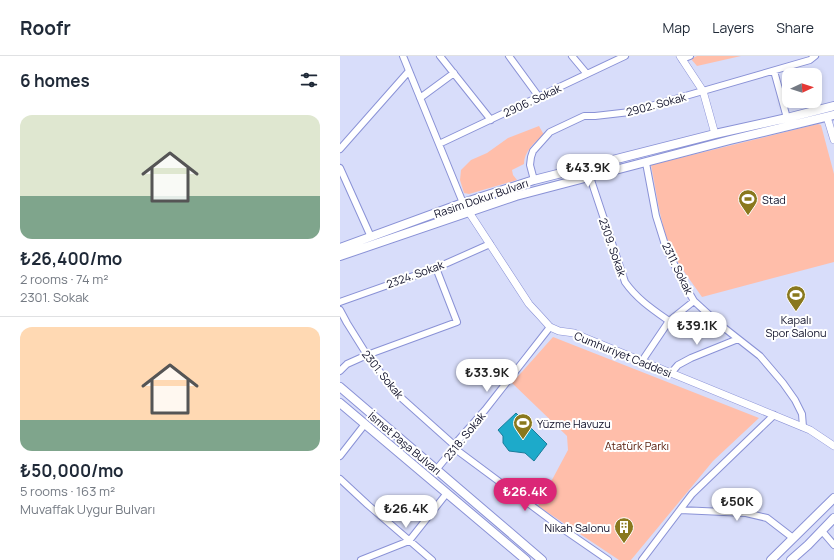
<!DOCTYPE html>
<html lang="en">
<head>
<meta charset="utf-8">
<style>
  :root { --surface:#fff; --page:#f6f6f7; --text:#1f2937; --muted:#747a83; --line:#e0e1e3; --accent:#db2777 }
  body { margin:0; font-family:Manrope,sans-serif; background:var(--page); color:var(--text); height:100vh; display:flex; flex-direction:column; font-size:15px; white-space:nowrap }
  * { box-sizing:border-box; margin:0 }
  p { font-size:13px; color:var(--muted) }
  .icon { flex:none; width:22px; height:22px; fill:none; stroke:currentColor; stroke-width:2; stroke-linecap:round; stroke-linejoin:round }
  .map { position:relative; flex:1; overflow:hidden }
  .side { display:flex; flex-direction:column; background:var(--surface); width:340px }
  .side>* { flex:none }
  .needle { width:26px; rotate:86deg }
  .controls { position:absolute; left:442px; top:12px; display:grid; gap:8px }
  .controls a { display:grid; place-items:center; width:40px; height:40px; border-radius:8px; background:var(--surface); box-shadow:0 2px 6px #0003; font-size:20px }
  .price { position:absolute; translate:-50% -34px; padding:0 9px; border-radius:14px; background:#fff; color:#222; font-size:13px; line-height:26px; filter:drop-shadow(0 1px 2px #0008) }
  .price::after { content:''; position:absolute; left:50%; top:24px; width:12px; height:9px; margin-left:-6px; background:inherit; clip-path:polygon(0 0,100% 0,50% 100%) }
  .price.selected { background:var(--accent); color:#fff }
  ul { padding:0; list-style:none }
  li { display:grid; align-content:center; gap:8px; height:212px; padding:0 20px }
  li+li { border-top:1px solid var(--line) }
  li span { display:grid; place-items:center; height:124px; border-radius:12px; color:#555 }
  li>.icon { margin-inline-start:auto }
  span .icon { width:72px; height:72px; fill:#fffc; stroke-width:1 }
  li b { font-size:17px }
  h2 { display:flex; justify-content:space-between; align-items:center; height:48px; padding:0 20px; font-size:17px }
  header { display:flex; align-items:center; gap:24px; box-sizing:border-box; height:56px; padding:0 20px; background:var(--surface); border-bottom:1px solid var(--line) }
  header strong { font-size:19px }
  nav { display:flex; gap:22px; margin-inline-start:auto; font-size:14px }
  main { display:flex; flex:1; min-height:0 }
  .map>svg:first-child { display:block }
</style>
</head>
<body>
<header>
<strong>Roofr</strong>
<nav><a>Map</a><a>Layers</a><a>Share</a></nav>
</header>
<main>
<section class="side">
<h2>6 homes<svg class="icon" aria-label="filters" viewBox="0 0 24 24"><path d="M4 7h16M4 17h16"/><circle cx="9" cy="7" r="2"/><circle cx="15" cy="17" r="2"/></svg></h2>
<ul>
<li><span style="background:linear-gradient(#dfe7d0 65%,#7fa58c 0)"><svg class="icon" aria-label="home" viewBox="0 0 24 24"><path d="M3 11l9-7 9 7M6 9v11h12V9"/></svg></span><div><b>₺26,400/mo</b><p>2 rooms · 74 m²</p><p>2301. Sokak</p></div></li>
<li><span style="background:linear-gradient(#ffd9b3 75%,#7fa58c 0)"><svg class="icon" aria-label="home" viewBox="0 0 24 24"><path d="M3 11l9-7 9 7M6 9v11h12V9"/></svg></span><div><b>₺50,000/mo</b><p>5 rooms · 163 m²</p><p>Muvaffak Uygur Bulvarı</p></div></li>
</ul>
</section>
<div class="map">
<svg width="494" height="504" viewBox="0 0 494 504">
  <rect width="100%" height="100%" fill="#d8ddfa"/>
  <!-- green -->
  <path fill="#ffbeaa" d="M 357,0 L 401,0 L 357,10 L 351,3 Z
    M 478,68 L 481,69 L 494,118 L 494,206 L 362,241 C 351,225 338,209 330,191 C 320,167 316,134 311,109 Z
    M 199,70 L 204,79 C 194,86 184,96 184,108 L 172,114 L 173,119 L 177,124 L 129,138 L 124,137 L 120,124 L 121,114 L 131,104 L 147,97 L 168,82 Z
    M 213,281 L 419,362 L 373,405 L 291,504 L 279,504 L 198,450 L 228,394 L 227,380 L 172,327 Z"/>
  <!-- water -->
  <path fill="#1daaca" stroke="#197c9a" d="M 176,357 L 207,388 L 194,405 L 185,397 L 169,395 L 163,387 L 163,380 L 158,374 Z"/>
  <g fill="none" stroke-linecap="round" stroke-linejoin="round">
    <!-- minor casing -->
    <g stroke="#8a92d6" stroke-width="8">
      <path id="minor" d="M 63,0 L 123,147
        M 100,0 L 151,64
        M 169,0 L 199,41
        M 232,0 L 247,18
        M 342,3 L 350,0
        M 434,15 L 447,62
        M 80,42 L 114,17
        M 99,88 L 285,0
        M 0,93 L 69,15
        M 306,107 L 316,160 L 326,192 L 343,226 L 354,245 L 378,267 L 420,300 L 443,327 L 455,344 L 462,358 L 463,371
        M 0,112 L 31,181
        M 250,121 L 285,226 C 297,243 312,253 329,265
        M 194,124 L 190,109 L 191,101 L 193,95 L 210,76 L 244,60 L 255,60 L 290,56 L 470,4 L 475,0
        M 0,246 L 96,212 L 150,188
        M 0,254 L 7,267 L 27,299 L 57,338 L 114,389
        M 302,305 L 329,265 L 354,245
        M 0,315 L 7,308 L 27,299 L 117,266 L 96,212
        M 331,317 L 338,309 L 351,302 L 398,283
        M 114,392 L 223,473 L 268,504
        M 0,400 L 25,368
        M 96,414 L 114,392 L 114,389 L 145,354 L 210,271
        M 0,423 L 28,449 L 92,504
        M 340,454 L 406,457 L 427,462 L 453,482
        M 482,475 L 494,489
        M 21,504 L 69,485 L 107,437
        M 302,504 L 352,438 L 434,359"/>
    </g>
    <!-- tertiary casing -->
    <g stroke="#8a92d6" stroke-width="8">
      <path id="tertiary" d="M 340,0 L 363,35 L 375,78
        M 487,61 L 494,84
        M 123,147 L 189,248 L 201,261 L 210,271 L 219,275 L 234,277 L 243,281 L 470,374 L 494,390"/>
    </g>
    <!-- secondary casing -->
    <g stroke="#8a92d6" stroke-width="10">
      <path id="secondary" d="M 0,192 L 123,147 L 194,124 L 375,78 L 447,62 L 494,50
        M 0,200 L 176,140 L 390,84 L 494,59
        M 0,331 L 202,504
        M 0,347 L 186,504
        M 431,504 L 494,442
        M 451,504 L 468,489 L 494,462"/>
    </g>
    <!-- minor -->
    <use href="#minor" stroke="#fff" stroke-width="6"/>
    <!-- tertiary -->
    <use href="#tertiary" stroke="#fff" stroke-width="7"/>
    <!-- secondary -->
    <use href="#secondary" stroke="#fff" stroke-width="8"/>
  </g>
  <!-- icons -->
  <defs>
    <g id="stadium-pin" transform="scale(1)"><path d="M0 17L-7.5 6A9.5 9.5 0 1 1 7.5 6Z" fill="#89781d" stroke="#fff"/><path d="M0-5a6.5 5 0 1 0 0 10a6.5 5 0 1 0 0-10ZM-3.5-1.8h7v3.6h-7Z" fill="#fff"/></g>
    <g id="building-pin" transform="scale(1)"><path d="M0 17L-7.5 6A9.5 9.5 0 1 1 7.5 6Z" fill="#89781d" stroke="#fff"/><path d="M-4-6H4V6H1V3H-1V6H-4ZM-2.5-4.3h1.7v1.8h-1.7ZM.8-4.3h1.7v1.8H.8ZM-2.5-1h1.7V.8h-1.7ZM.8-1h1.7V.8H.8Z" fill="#fff"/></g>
  </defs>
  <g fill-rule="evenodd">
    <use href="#stadium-pin" x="408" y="143"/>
    <use href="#stadium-pin" x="456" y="239"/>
    <use href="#stadium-pin" x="183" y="367"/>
    <use href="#building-pin" x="284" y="471"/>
  </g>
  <g text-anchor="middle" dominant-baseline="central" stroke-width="4" stroke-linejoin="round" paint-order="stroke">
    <!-- street labels -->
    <g font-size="11" fill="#0f1029" stroke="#fff">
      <text transform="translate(192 44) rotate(-25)">2906. Sokak</text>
      <text transform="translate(316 48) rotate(-15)">2902. Sokak</text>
      <text transform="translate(141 142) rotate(-19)">Rasim Dokur Bulvarı</text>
      <text transform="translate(273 191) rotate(71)">2309. Sokak</text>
      <text transform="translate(338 212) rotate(64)">2311. Sokak</text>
      <text transform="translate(75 218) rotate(-20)">2324. Sokak</text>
      <text transform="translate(283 298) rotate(22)">Cumhuriyet Caddesi</text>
      <text transform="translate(43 318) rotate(51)">2301. Sokak</text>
      <text transform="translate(124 380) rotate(-51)">2318. Sokak</text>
      <text transform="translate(65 387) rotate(40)">İsmet Paşa Bulvarı</text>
    </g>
    <!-- poi labels -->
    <g font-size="11" fill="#0f1029" stroke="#fff" text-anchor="start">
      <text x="422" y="143">Stad</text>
      <text x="456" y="263" text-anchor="middle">Kapalı<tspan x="456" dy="13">Spor Salonu</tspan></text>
      <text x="197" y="367">Yüzme Havuzu</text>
      <text x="270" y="471" text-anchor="end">Nikah Salonu</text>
    </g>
    <!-- park labels -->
    <g font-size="11" fill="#5b2210" stroke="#fff">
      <text x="297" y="389">Atatürk Parkı</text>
    </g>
  </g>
</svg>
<div class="controls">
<a><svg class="needle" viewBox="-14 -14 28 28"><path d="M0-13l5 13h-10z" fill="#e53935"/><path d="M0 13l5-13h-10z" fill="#747a83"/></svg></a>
</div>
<b class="price" style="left:248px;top:132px">₺43.9K</b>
<b class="price" style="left:357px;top:290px">₺39.1K</b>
<b class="price" style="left:147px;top:337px">₺33.9K</b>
<b class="price selected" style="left:185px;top:456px">₺26.4K</b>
<b class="price" style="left:397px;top:466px">₺50K</b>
<b class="price" style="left:66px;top:473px">₺26.4K</b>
</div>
</main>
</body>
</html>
